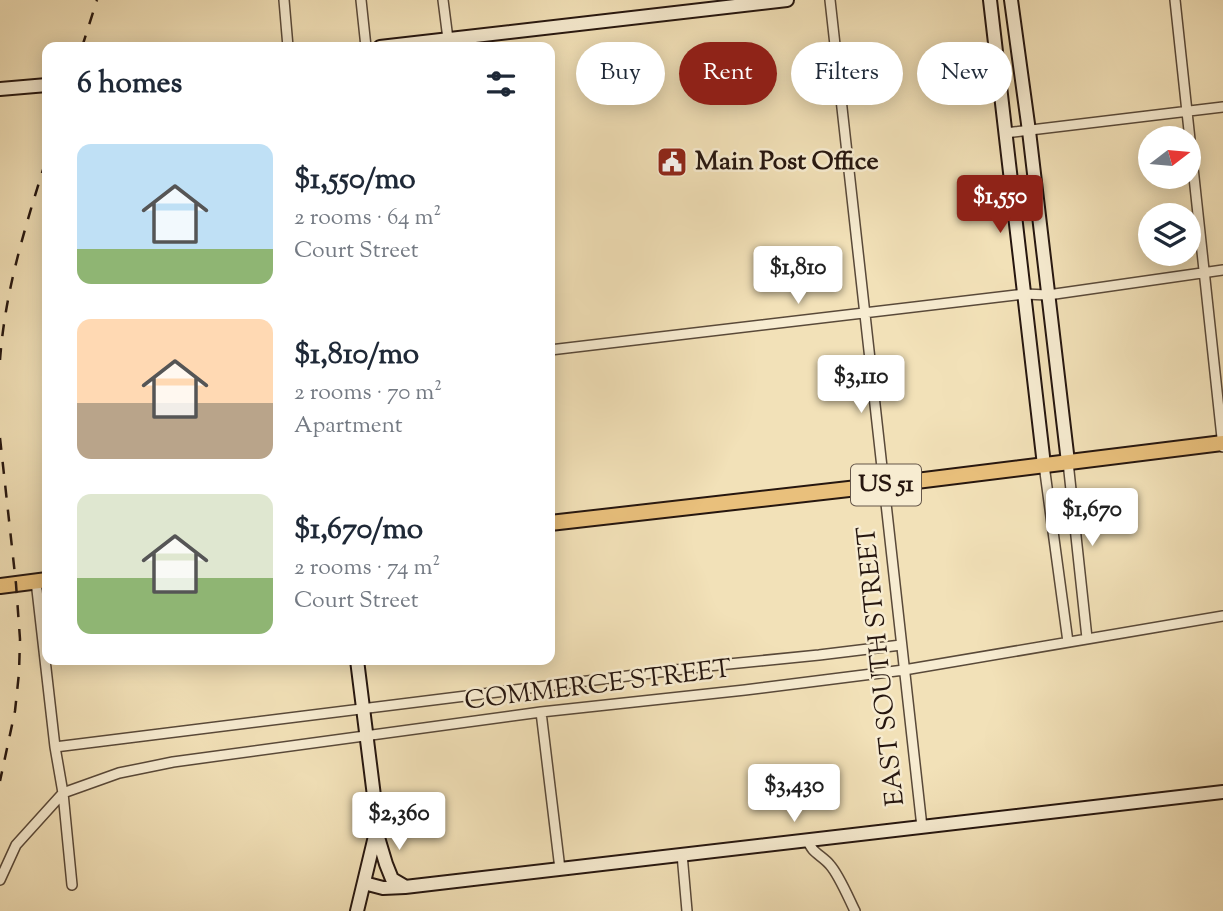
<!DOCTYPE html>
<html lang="en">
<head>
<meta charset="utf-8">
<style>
  :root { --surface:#fff; --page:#f2f2f3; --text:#1f2937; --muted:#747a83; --accent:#8f2418 }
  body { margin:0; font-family:"Sorts Mill Goudy",serif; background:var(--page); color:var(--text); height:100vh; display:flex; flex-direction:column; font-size:26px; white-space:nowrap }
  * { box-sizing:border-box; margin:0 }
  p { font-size:23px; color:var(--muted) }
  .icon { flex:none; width:38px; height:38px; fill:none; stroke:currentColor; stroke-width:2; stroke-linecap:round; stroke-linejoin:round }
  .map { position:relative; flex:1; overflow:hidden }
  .drawer { position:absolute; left:42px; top:42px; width:513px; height:623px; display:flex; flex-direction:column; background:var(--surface); border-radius:14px; box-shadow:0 4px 18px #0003 }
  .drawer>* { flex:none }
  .guide { position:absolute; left:576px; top:42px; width:541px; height:63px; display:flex; gap:14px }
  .needle { width:46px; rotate:74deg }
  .tools { position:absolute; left:1138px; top:126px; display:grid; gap:14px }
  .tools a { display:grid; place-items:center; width:63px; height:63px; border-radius:50%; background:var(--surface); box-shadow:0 4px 18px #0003; font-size:35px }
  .price { position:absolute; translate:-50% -60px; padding:0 16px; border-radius:7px; background:#fff; color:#222; font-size:23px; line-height:46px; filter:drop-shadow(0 2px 4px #0008) }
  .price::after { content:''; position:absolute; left:50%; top:42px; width:21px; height:16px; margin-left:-10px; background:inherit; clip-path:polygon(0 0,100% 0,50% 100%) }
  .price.active { background:var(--accent); color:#fff }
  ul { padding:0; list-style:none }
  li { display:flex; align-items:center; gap:21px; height:175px; padding:0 35px }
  li span { display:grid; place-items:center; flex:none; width:196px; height:140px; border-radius:14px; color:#555 }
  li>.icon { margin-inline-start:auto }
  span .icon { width:84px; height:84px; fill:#fffc; stroke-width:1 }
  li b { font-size:30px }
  h2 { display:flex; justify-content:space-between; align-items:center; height:84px; padding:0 35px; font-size:30px }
  .chip { padding:0 24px; border-radius:32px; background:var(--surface); box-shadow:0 4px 18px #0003; font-size:24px; line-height:63px }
  .chip.active { background:var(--accent); color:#fff }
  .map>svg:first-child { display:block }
</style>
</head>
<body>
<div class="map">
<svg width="1223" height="911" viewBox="0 0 1223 911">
  <rect width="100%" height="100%" fill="#f2e1b8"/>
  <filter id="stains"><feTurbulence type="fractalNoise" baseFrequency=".00286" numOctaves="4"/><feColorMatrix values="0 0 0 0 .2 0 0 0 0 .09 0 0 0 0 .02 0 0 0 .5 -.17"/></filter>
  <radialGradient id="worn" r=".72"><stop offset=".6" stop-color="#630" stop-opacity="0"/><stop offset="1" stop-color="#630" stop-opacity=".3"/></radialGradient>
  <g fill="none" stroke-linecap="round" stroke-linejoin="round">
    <!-- street casing -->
    <g stroke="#594939" stroke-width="12">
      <path id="street" d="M 284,0 L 288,47
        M 361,0 L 366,47
        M 443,0 L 448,39
        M 830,0 L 922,827
        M 1175,0 L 1223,447
        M 1005,133 L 1223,107
        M 550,350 L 1024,294 L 1048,295 L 1223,270
        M 1068,462 L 1087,638
        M 1044,465 L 1068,642
        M 36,581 L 55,747 L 63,793 L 72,885
        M 541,712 L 560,869
        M 55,747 L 708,666 L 819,655 L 901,645
        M 808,840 C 811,853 822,855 830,865 C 839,875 849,899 855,911
        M 682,854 L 687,911
        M 0,880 L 16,845 L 63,793 L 119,773 L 173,762 L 541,712 L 745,690 L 904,670 L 1223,616"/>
    </g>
    <!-- secondary casing -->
    <g stroke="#26160f" stroke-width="16">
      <path id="secondary" d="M 990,0 L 1044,465
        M 1011,0 L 1029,131 L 1068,462
        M 380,47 L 787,0
        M 0,89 L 47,85
        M 377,834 L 386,864 L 392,879 L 404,886
        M 364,883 L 383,888 L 405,887 L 1223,792
        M 357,911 L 376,832 L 374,796 L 357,660"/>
    </g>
    <!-- primary casing -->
    <g stroke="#26160f" stroke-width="18">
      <path id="primary" d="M 550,523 L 884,485 L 1223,443
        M 0,586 L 47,580"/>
    </g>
    <!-- street -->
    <use href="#street" stroke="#f7ecd1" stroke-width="9"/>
    <!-- secondary -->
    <use href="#secondary" stroke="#f7ecd1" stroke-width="12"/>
    <!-- primary -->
    <use href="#primary" stroke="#e9c07c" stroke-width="14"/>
    <!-- rail -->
    <path stroke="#26160f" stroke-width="2.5" stroke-dasharray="12 12" stroke-linecap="butt" d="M 82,47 L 97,0
      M 0,360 C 5,290 26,224 47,157
      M 0,438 L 16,584 L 20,639 L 19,673 L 15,711 L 0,781"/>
  </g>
  <!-- icons -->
  <defs>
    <g id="civic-square" transform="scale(1.575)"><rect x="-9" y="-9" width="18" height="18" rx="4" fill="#8f2418" stroke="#f7ecd1"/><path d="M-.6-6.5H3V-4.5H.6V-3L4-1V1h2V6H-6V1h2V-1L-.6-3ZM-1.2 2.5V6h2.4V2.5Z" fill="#fff"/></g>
  </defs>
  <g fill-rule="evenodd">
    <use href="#civic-square" x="672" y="162"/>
  </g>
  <g text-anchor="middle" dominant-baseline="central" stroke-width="5" stroke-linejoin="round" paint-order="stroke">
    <!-- shield labels -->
    <rect fill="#f7ecd1" stroke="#655649" stroke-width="2" x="851" y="464.5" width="70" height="41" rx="5"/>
    <g font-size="24" font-weight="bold" fill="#26160f">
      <text x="886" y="485">US 51</text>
    </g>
    <!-- poi labels -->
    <g font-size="26" font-weight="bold" fill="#26160f" stroke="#f7ecd1" text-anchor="start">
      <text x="695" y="162">Main Post Office</text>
    </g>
    <!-- street labels -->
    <g font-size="26" fill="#26160f" stroke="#f7ecd1">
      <text transform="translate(882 666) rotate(-96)">EAST SOUTH STREET</text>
      <text transform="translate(598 686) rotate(-7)">COMMERCE STREET</text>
    </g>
  </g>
  <rect width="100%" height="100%" filter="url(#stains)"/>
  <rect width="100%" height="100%" fill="url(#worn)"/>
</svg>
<div class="tools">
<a><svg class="needle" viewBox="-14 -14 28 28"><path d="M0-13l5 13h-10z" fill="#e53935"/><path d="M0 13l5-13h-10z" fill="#747a83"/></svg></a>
<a><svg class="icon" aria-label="layers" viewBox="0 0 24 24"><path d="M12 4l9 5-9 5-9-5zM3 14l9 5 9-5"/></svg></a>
</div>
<b class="price active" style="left:1000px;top:235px">$1,550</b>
<b class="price" style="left:798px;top:306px">$1,810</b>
<b class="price" style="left:861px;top:415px">$3,110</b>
<b class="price" style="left:1092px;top:548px">$1,670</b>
<b class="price" style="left:794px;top:824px">$3,430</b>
<b class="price" style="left:399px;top:852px">$2,360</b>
<div class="guide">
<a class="chip">Buy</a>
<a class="chip active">Rent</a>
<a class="chip">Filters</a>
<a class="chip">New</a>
</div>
<section class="drawer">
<h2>6 homes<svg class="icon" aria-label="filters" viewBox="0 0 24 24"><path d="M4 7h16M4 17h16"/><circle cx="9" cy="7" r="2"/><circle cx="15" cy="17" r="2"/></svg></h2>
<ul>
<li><span style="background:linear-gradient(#bfe0f5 75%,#8fb573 0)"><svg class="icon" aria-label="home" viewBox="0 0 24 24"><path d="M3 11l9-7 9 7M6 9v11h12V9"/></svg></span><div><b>$1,550/mo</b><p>2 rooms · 64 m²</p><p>Court Street</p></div></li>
<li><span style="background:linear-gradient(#ffd9b3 60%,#b9a48a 0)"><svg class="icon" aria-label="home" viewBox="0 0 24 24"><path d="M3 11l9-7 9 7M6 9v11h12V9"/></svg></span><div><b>$1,810/mo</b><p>2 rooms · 70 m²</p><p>Apartment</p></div></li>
<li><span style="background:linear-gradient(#dfe7d0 60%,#8fb573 0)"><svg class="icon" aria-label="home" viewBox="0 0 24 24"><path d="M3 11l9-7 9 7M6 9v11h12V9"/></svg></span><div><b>$1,670/mo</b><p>2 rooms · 74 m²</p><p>Court Street</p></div></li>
</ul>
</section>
</div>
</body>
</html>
